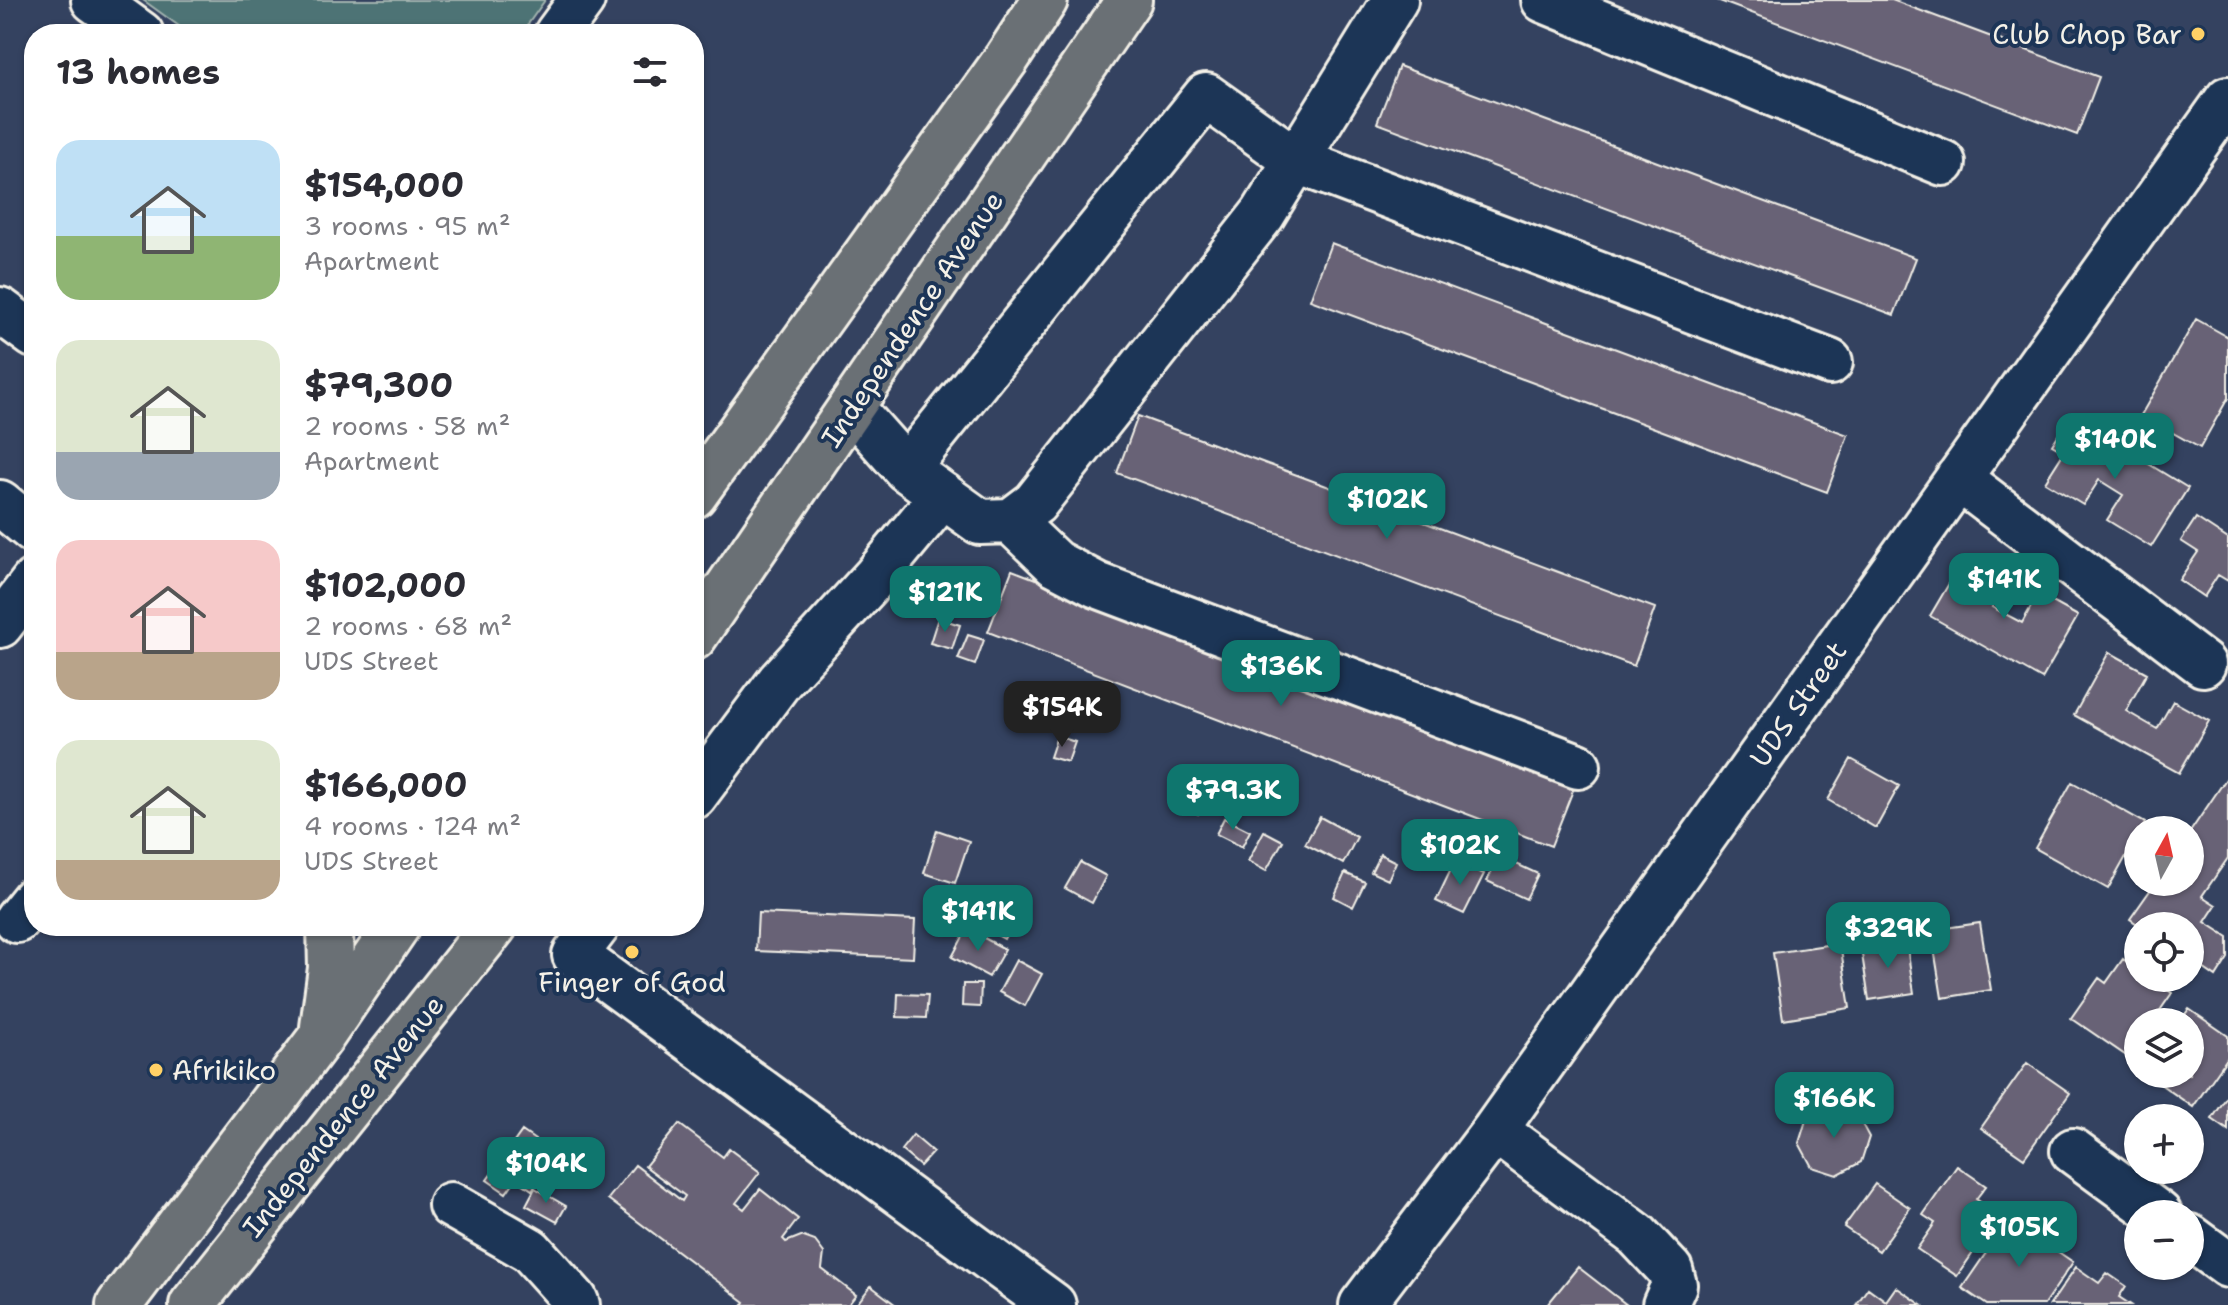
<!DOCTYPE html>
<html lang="en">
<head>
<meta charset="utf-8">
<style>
  :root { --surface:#fff; --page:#f7f7f7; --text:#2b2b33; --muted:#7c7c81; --accent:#0f766e }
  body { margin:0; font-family:"Shantell Sans",sans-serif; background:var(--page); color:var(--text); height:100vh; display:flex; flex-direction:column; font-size:30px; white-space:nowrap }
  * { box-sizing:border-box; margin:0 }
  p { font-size:26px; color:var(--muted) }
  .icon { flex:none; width:44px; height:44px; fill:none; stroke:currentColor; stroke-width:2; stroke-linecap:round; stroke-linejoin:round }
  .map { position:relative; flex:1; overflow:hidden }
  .sheet { position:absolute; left:24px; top:24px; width:680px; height:912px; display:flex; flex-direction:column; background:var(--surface); border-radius:32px; box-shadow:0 2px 6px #0004 }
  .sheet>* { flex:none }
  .needle { width:52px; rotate:8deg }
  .controls { position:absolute; left:2124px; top:816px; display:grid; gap:16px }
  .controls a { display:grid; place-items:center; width:80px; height:80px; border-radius:50%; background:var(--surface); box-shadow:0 2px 6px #0004; font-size:40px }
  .price { position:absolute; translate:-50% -68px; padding:0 18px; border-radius:16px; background:var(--accent); color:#fff; font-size:26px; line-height:52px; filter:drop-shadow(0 2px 4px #0008) }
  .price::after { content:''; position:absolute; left:50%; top:48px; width:24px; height:18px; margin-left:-12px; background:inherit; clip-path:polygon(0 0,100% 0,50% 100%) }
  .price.selected { background:#222; color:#fff }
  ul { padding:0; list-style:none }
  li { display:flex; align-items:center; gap:24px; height:200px; padding:0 32px }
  li span { display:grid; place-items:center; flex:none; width:224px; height:160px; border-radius:24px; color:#555 }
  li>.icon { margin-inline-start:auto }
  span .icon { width:96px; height:96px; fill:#fffc; stroke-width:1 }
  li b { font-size:34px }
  h2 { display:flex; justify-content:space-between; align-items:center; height:96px; padding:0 32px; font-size:34px }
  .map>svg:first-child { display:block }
</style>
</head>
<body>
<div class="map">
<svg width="2228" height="1305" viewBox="0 0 2228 1305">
  <rect width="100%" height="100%" fill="#344260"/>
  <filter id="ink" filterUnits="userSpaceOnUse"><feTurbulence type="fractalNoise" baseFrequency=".0125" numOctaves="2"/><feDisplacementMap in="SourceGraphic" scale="16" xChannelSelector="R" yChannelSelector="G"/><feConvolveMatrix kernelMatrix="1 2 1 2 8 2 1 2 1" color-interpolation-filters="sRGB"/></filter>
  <g filter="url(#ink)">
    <!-- green -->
    <path fill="#4e7375" stroke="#a1b2ae" stroke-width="2" d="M 143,0 L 545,0 L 521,34 L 190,34 Z"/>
    <!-- building -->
    <path fill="#686276" stroke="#f4f1e8" stroke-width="2" d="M 1717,0 L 1892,0 L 2099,77 L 2077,135 Z
      M 1399,66 L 1916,258 L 1894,315 L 1377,123 Z
      M 1331,243 L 1848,435 L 1827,492 L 1310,300 Z
      M 2196,319 L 2228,337 L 2228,398 L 2200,448 L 2141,415 Z
      M 1138,416 L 1655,608 L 1634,666 L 1117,473 Z
      M 2070,416 L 2188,488 L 2151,547 L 2107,520 L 2123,495 L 2099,480 L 2083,505 L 2045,482 L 2064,452 L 2052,445 Z
      M 2196,518 L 2228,539 L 2228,581 L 2218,575 L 2204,597 L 2179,580 L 2198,552 L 2181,541 Z
      M 1975,560 L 2008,578 L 1992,607 L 2022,623 L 2038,594 L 2078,616 L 2042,679 L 1930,616 L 1954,575 L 1964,580 Z
      M 1012,570 L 1575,785 L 1551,846 L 988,632 Z
      M 938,618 L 960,625 L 952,649 L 930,643 Z
      M 968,635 L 984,640 L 975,665 L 958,659 Z
      M 2109,652 L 2147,673 L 2126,711 L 2157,729 L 2173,701 L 2209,721 L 2179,773 L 2074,715 Z
      M 1057,736 L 1075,742 L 1068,762 L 1050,757 Z
      M 1851,759 L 1899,786 L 1876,828 L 1828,800 Z
      M 1189,774 L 1213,787 L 1198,814 L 1175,801 Z
      M 2228,776 L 2228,858 L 2202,896 L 2216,905 L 2205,922 L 2228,937 L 2228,958 L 2216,977 L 2190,959 L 2190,926 L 2140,926 L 2130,919 L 2156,882 L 2190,882 L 2190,832 Z
      M 2072,782 L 2145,823 L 2141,830 L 2138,830 L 2138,835 L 2108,889 L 2035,848 Z
      M 1320,817 L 1357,837 L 1343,864 L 1305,844 Z
      M 1224,818 L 1250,831 L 1242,847 L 1216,834 Z
      M 937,830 L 969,841 L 955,883 L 924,873 Z
      M 1264,831 L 1283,841 L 1266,871 L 1248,861 Z
      M 1380,854 L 1396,862 L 1388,880 L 1371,872 Z
      M 1499,856 L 1538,874 L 1526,899 L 1487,881 Z
      M 1455,861 L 1484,874 L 1464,914 L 1436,901 Z
      M 1080,862 L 1106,876 L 1092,903 L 1065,888 Z
      M 1345,873 L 1365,882 L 1353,907 L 1334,897 Z
      M 1000,903 L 1018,912 L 1004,939 L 986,929 Z
      M 758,913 L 915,920 L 913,958 L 756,951 Z
      M 1980,923 L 1991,990 L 1942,998 L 1931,930 Z
      M 967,929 L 1005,949 L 989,977 L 952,957 Z
      M 1906,941 L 1914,993 L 1869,1000 L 1861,948 Z
      M 1840,943 L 1850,1008 L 1783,1019 L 1773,953 Z
      M 2123,959 L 2138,970 L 2138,978 L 2150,978 L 2172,993 L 2152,1022 L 2138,1022 L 2138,1042 L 2128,1057 L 2071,1018 L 2099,978 L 2106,983 Z
      M 1016,960 L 1042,974 L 1025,1006 L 999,992 Z
      M 963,984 L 981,984 L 980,1007 L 962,1006 Z
      M 898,994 L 928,995 L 926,1018 L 897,1017 Z
      M 2189,1009 L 2228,1036 L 2228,1057 L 2193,1107 L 2146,1074 L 2190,1074 L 2190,1022 L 2179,1022 Z
      M 2027,1063 L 2070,1093 L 2024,1158 L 1981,1128 Z
      M 2228,1095 L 2228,1130 L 2212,1119 Z
      M 1831,1105 L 1856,1113 L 1869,1137 L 1861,1162 L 1837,1175 L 1812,1167 L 1799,1143 L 1807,1117 Z
      M 679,1124 L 723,1157 L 729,1149 L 760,1172 L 736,1203 L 744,1209 L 760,1189 L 798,1219 L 783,1239 L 786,1242 L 801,1236 L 815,1241 L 824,1253 L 822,1269 L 856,1295 L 848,1305 L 743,1305 L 745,1302 L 608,1199 L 635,1165 L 682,1201 L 685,1196 L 645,1166 Z
      M 522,1131 L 557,1155 L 532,1190 L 516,1179 L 506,1193 L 487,1180 Z
      M 913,1135 L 933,1152 L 920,1166 L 901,1150 Z
      M 1957,1166 L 1986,1186 L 1976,1199 L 1999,1215 L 1957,1276 L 1917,1249 L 1935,1223 L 1923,1215 Z
      M 1875,1184 L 1910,1208 L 1879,1251 L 1844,1227 Z
      M 535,1188 L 566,1206 L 557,1222 L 526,1205 Z
      M 2010,1218 L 2036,1236 L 2041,1229 L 2063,1243 L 2057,1251 L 2073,1262 L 2044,1305 L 1987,1305 L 1962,1288 Z
      M 1578,1267 L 1627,1305 L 1547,1305 Z
      M 2076,1267 L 2099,1283 L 2107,1273 L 2126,1286 L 2119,1297 L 2131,1305 L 2050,1305 Z
      M 871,1286 L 896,1305 L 856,1305 Z
      M 1896,1287 L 1922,1305 L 1856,1305 L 1868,1288 L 1886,1301 Z"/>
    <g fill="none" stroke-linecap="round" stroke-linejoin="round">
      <!-- minor casing -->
      <g stroke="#f4f1e8" stroke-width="50">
        <path id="minor" d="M 94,0 L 141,34
          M 1544,0 L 1943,163
          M 557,34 L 582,0
          M 0,310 L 34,335
          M 851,407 L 906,469 L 980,522 L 1011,521 L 1035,503 L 1263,214 L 1395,0
          M 906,469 L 1206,96 L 1297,161 L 1830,362
          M 1958,478 L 2203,664
          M 0,503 L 34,531
          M 1011,521 L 1055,563 L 1097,585 L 1578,766
          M 0,625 L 34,581
          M 694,796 L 780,681 L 876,576 L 943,495
          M 17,920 L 34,899
          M 597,926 L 575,955 L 1053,1305
          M 1495,1130 L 1637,1235 L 1670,1270 L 1674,1285 L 1665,1305
          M 2073,1151 L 2159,1214
          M 451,1205 L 530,1250 L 575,1300 L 577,1305
          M 2190,1237 L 2228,1265
          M 1362,1305 L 1495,1130 L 2228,99"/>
      </g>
      <!-- highway casing -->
      <g stroke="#f4f1e8" stroke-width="50">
        <path id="highway" d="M 694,495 L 1007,58 L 1045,0
          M 694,637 L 1129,0
          M 323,1027 L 331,968 L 330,926
          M 119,1305 L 322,1036 L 397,926
          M 192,1305 L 494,926"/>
      </g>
      <!-- minor -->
      <use href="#minor" stroke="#1d3557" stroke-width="44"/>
      <!-- highway -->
      <use href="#highway" stroke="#6b6f75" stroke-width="44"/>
    </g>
  </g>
  <!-- markers -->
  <g fill="#ffd166" stroke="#1d3557" stroke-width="3">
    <circle cx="2198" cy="34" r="8"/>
    <circle cx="632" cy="952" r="8"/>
    <circle cx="156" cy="1070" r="8"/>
  </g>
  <g text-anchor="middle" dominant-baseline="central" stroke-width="8" stroke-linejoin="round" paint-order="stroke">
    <!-- poi labels -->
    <g font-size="28" fill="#f4f1e8" stroke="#1d3557" text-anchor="end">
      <text x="2182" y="34">Club Chop Bar</text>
      <text x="632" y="982" text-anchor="middle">Finger of God</text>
      <text x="172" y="1070" text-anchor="start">Afrikiko</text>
    </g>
    <!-- street labels -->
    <g font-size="28" fill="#f4f1e8" stroke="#1d3557">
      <text transform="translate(912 319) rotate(-56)">Independence Avenue</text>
      <text transform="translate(1798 704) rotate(-55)">UDS Street</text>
      <text transform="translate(343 1116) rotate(-51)">Independence Avenue</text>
    </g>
  </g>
</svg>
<div class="controls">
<a><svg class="needle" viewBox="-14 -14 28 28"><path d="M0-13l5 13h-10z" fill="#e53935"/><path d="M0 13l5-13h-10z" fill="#7c7c81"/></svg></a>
<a><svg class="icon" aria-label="locate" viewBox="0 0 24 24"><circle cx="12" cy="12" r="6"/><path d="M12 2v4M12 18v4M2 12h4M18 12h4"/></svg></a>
<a><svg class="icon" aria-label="layers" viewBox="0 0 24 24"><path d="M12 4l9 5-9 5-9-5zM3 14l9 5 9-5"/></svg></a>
<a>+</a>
<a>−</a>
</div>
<b class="price" style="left:2115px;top:481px">$140K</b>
<b class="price" style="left:1387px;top:541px">$102K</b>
<b class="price" style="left:2004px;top:621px">$141K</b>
<b class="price" style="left:945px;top:634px">$121K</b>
<b class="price" style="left:1281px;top:708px">$136K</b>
<b class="price selected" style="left:1062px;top:749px">$154K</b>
<b class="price" style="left:1233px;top:832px">$79.3K</b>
<b class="price" style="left:1460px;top:887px">$102K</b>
<b class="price" style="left:978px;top:953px">$141K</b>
<b class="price" style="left:1888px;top:970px">$329K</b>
<b class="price" style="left:1834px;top:1140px">$166K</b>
<b class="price" style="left:546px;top:1205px">$104K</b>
<b class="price" style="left:2019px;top:1269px">$105K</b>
<section class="sheet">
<h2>13 homes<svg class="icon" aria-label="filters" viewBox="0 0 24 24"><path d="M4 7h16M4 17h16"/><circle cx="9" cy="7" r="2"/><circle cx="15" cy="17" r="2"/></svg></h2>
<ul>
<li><span style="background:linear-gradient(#bfe0f5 60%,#8fb573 0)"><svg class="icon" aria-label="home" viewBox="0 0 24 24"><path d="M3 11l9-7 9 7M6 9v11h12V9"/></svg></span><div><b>$154,000</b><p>3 rooms · 95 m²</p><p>Apartment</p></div></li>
<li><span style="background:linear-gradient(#dfe7d0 70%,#9aa5b1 0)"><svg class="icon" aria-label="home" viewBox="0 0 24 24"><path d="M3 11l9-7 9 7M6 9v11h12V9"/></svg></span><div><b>$79,300</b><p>2 rooms · 58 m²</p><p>Apartment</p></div></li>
<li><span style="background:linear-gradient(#f6c9c9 70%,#b9a48a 0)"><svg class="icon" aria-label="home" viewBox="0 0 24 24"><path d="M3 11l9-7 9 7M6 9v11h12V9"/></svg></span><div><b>$102,000</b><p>2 rooms · 68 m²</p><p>UDS Street</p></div></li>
<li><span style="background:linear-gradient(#dfe7d0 75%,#b9a48a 0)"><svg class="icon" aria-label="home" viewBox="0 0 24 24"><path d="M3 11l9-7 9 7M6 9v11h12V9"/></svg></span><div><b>$166,000</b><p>4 rooms · 124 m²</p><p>UDS Street</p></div></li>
</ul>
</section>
</div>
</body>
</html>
